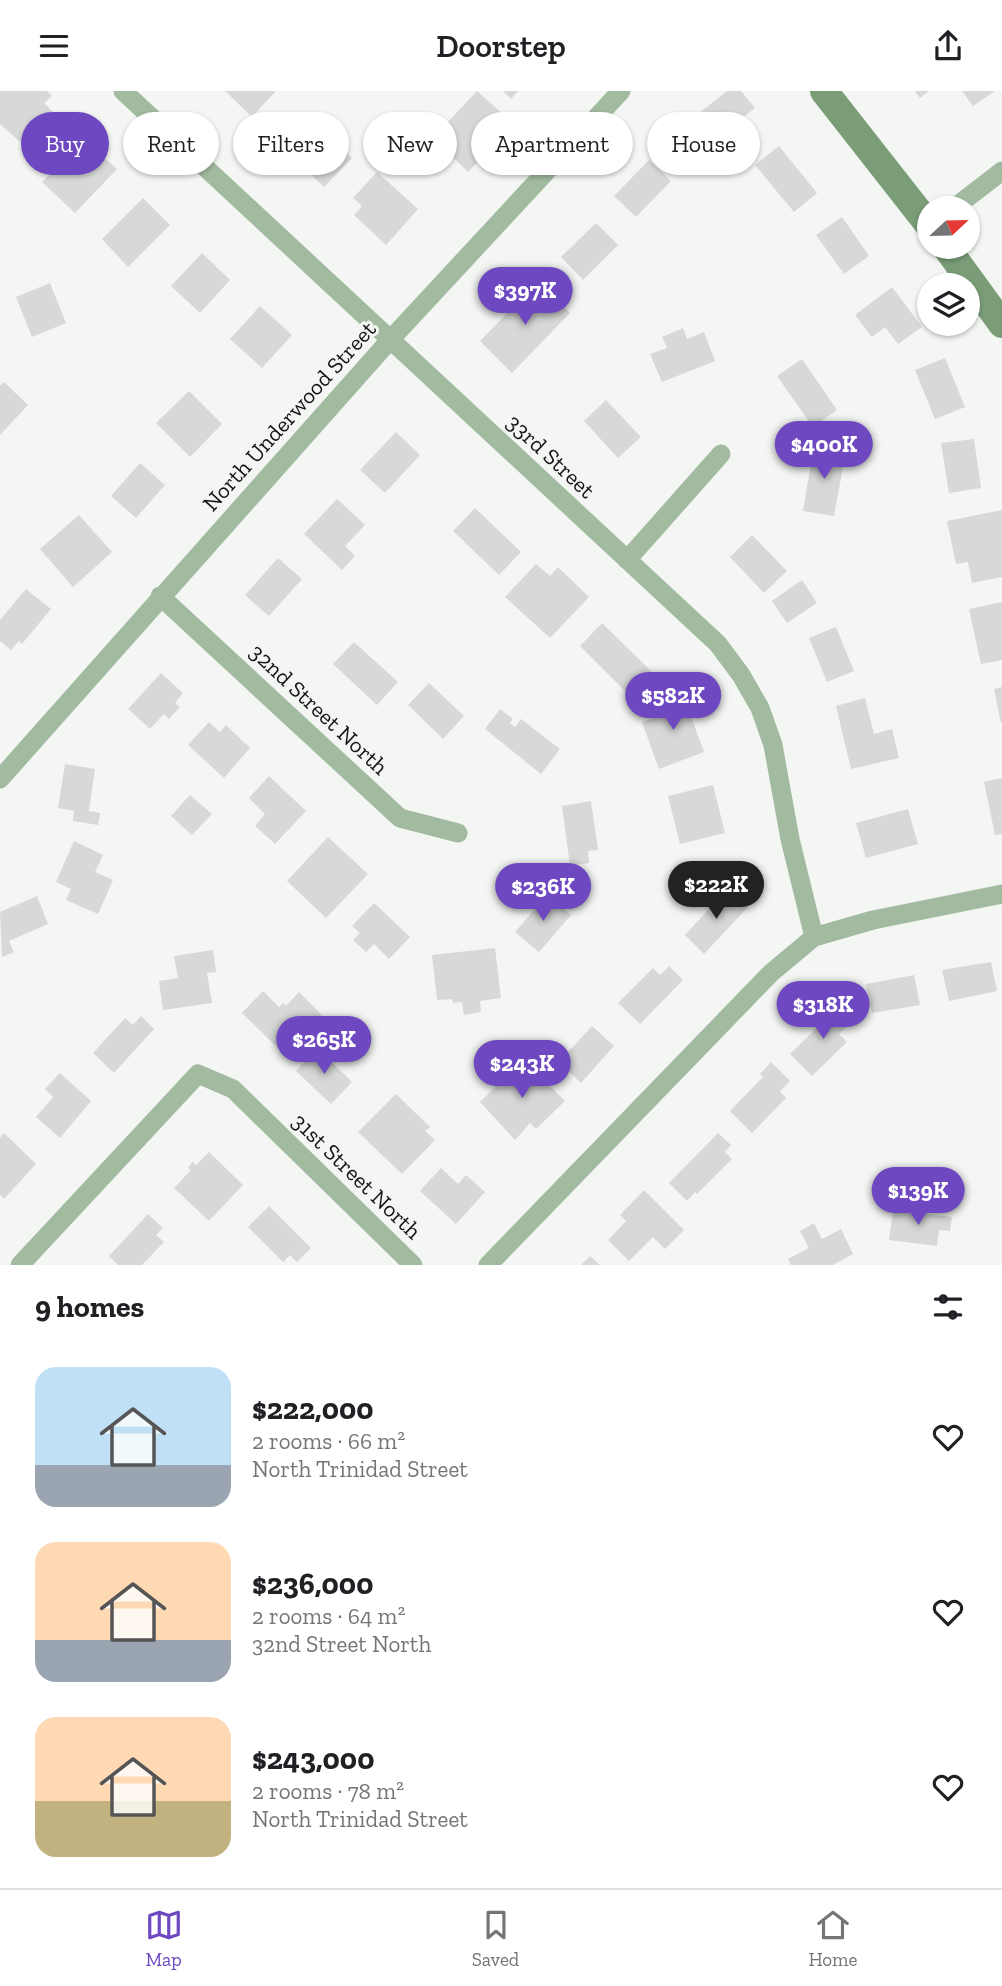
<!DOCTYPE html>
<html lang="en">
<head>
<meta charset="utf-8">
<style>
  :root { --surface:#fff; --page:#f2f2f2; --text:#202124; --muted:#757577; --line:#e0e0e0; --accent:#6e48c1 }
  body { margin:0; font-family:"Zilla Slab",serif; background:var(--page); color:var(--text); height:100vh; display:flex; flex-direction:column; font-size:26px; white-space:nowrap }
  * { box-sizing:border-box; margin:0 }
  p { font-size:23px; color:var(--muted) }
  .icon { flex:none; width:38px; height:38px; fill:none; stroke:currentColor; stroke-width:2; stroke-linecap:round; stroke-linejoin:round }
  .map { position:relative; height:1174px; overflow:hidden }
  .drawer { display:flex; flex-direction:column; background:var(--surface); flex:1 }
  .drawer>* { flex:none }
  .top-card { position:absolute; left:21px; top:21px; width:961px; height:63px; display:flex; gap:14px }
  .needle { width:46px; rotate:68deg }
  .controls { position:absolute; left:917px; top:105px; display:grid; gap:14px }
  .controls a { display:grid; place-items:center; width:63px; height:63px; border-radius:50%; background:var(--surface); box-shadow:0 2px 5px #0004; font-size:35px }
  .price { position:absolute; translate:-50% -60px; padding:0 16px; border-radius:24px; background:var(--accent); color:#fff; font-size:23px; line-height:46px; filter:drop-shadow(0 2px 4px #0008) }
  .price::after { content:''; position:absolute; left:50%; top:42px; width:21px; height:16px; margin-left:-10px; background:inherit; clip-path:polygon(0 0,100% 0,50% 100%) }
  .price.active { background:#222; color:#fff }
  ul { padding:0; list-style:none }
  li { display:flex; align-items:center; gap:21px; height:175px; padding:0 35px }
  li span { display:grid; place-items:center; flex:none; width:196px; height:140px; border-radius:21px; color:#555 }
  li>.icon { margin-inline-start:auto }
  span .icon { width:84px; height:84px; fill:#fffc; stroke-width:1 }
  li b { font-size:30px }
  h2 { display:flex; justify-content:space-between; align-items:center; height:84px; padding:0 35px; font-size:30px }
  .chip { padding:0 24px; border-radius:32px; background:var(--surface); box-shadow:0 2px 5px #0004; font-size:24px; line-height:63px }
  .chip.active { background:var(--accent); color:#fff }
  header { display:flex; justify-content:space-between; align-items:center; height:91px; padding:0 35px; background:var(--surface); font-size:32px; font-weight:600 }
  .tab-bar { display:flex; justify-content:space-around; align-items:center; height:98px; border-top:2px solid var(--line); background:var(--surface); font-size:19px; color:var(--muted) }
  .tab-bar a { display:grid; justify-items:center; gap:4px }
  .tab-bar .active { color:var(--accent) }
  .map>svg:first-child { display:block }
</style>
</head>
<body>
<header><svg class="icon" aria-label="menu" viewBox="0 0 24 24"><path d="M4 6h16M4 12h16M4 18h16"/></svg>Doorstep<svg class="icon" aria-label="share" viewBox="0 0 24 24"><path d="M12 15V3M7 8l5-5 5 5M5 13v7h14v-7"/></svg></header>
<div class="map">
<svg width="1002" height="1174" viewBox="0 0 1002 1174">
  <rect width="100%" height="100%" fill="#f3f6f3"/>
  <!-- building -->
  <path fill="#d7d9d7" d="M 0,0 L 47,0 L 52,5 L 44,12 L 56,24 L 27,57 L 0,33 Z
    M 225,0 L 276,0 L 252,26 Z
    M 477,0 L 514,33 L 468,81 L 433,47 Z
    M 503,0 L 518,0 L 511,8 Z
    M 727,0 L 741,0 L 755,17 L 717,47 L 698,23 Z
    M 915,0 L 929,0 L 920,7 Z
    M 962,0 L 995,0 L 973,15 Z
    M 313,29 L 352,67 L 324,96 L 285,59 Z
    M 83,48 L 117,78 L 75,122 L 42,91 Z
    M 779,55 L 817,102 L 794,121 L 755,74 Z
    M 649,69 L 671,90 L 636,126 L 614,105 Z
    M 377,81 L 418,118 L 386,154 L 354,124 L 362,115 L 353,107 Z
    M 143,107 L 170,134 L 128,176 L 102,148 Z
    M 842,126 L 869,165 L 844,183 L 816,144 Z
    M 596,132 L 618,154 L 583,189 L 561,166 Z
    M 202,162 L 230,189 L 200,222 L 171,195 Z
    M 538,191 L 570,222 L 512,282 L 480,250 Z
    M 50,192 L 66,232 L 32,246 L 16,206 Z
    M 892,196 L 922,236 L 898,253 L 885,236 L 872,246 L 855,224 Z
    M 260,215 L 292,244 L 262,277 L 230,248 Z
    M 683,237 L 687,248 L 704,241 L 715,270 L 662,291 L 650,263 L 667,257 L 662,246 Z
    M 945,267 L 965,316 L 935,328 L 915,279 Z
    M 802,268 L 837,319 L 813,336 L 777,285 Z
    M 4,291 L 28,314 L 0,344 L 0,295 Z
    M 189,300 L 222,333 L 190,366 L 156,332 Z
    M 606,309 L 641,346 L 618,367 L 584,330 Z
    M 396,341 L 420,364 L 385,402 L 360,379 Z
    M 974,348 L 981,397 L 949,402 L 941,352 Z
    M 814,355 L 846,360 L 834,425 L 803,420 Z
    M 140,372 L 165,394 L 136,427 L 111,405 Z
    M 337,408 L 365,434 L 345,455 L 355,465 L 342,479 L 304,443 Z
    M 475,417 L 521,461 L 499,484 L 453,440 Z
    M 1002,419 L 1002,486 L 972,492 L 968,471 L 956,473 L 947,430 Z
    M 79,424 L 112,461 L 73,496 L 40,458 Z
    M 752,444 L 787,480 L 764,502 L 730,466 Z
    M 278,467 L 302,488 L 269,525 L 245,504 Z
    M 536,473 L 550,485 L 558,476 L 589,506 L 550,547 L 505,506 Z
    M 802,489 L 817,512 L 787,532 L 772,510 Z
    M 26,498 L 51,518 L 22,553 L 19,550 L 11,559 L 0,550 L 0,529 Z
    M 1002,511 L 1002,569 L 981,573 L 969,518 Z
    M 602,532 L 651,580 L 628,603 L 580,555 Z
    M 836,536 L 854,580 L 827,591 L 809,547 Z
    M 354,551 L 398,591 L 377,614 L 333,573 Z
    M 161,582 L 183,602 L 175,612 L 180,616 L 169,628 L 164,623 L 150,638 L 128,618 Z
    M 429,592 L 464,625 L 443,648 L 408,614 Z
    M 1002,596 L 1002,632 L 1001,632 L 994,598 Z
    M 682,601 L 704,661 L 659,678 L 642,631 L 661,624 L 656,610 Z
    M 865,607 L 874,643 L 892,638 L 899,667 L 851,678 L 836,615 Z
    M 500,618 L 513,628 L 510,632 L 515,636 L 521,628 L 560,658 L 541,683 L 485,638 Z
    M 209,631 L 220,641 L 226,634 L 250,657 L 224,687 L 188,654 Z
    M 65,673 L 95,678 L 89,720 L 100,722 L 98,734 L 73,730 L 74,720 L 58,717 Z
    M 269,685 L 306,720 L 275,753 L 255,735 L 265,723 L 249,707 Z
    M 1002,687 L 1002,743 L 995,744 L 984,691 Z
    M 713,694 L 725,742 L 680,753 L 668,705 Z
    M 190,704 L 212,723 L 192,744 L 171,725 Z
    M 591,710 L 598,759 L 588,760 L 589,772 L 570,775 L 562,715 Z
    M 908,718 L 918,753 L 866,767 L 856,732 Z
    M 328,746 L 368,783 L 326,827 L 287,790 Z
    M 74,750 L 103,764 L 95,781 L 113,789 L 98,823 L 66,809 L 71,798 L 56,791 Z
    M 728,797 L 748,816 L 704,863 L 685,844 Z
    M 548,803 L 571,824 L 539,861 L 515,841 Z
    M 37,805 L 48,833 L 9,850 L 14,861 L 2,866 L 0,821 Z
    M 374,812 L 410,846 L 389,868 L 374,853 L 366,861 L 353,849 L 360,842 L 352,835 Z
    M 495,857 L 501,907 L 480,910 L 481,921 L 464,924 L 462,911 L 453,912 L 452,908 L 437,909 L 432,864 Z
    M 213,859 L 216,881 L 207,882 L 212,912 L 163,919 L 159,890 L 178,887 L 174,865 Z
    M 991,871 L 997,900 L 949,910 L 942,879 Z
    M 669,875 L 683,889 L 640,933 L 618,912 L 653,877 L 660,884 Z
    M 914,884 L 920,914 L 872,922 L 866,893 Z
    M 263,900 L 279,916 L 283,912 L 286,915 L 299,901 L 322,924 L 306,941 L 299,934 L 278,957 L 242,922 Z
    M 832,911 L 851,931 L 839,943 L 847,951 L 812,985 L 790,963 L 825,929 L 820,924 Z
    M 141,925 L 154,938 L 114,982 L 93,962 L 125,927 L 133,934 Z
    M 592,935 L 614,955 L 581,992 L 559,971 Z
    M 317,957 L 352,991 L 331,1013 L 296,980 Z
    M 523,968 L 565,1010 L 536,1038 L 530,1032 L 515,1049 L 480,1011 Z
    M 771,971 L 790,990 L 780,1000 L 786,1007 L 752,1042 L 730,1020 L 763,986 L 760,983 Z
    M 60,982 L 91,1010 L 60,1047 L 36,1026 L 53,1006 L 45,998 Z
    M 396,1003 L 430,1036 L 425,1040 L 435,1049 L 402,1083 L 358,1041 Z
    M 4,1042 L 36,1073 L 4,1108 L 0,1104 L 0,1047 Z
    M 718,1042 L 731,1054 L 725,1061 L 732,1068 L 697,1103 L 695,1101 L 687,1110 L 669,1092 Z
    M 209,1061 L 243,1094 L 209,1130 L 174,1097 L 191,1079 L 188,1076 L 193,1071 L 196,1074 Z
    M 441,1077 L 458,1093 L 466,1084 L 485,1101 L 456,1133 L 420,1100 Z
    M 644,1099 L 684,1139 L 665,1158 L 653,1146 L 629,1170 L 608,1149 L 626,1130 L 620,1124 Z
    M 269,1115 L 311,1157 L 297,1171 L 290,1164 L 283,1171 L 248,1136 Z
    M 893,1119 L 952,1126 L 950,1140 L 939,1139 L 937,1155 L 889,1149 Z
    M 148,1123 L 163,1137 L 156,1144 L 164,1151 L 142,1174 L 118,1174 L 109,1165 Z
    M 814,1132 L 822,1148 L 841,1138 L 853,1163 L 833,1174 L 791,1174 L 788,1168 L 809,1157 L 800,1140 Z
    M 590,1165 L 600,1174 L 581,1174 Z"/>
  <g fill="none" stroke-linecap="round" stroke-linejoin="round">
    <!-- street -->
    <path stroke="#a2baa0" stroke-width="19" d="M 123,0 L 718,553 L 741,584 L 760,617 L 773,654 L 790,748 L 814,846
      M 954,117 L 1002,80
      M 627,469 L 721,363
      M 160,505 L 400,727 L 458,742
      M 0,688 L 390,249 L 621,0
      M 20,1174 L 198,983 L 233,998 L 413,1174
      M 488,1174 L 771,882 L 814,846 L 873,829 L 1002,803"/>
    <!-- secondary -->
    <path stroke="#7a9d77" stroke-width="28" d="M 824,0 L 929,134
      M 946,156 L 1002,233"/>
  </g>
  <g text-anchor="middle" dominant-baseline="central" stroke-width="6" stroke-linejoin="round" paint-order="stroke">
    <!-- street labels -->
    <g font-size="23" fill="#151615" stroke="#f3f6f3">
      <text transform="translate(289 325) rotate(-48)">North Underwood Street</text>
      <text transform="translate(551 365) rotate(43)">33rd Street</text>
      <text transform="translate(319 618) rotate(43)">32nd Street North</text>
      <text transform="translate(357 1085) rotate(44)">31st Street North</text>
    </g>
  </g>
</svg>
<div class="controls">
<a><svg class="needle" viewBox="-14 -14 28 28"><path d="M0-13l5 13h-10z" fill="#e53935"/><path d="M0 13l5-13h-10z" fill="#757577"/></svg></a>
<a><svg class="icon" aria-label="layers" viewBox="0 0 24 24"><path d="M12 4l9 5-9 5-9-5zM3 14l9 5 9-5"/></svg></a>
</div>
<b class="price" style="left:525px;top:236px">$397K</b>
<b class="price" style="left:824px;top:390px">$400K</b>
<b class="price" style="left:673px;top:641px">$582K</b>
<b class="price active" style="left:716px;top:830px">$222K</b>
<b class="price" style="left:543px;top:832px">$236K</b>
<b class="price" style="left:823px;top:950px">$318K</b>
<b class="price" style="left:324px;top:985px">$265K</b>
<b class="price" style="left:522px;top:1009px">$243K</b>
<b class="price" style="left:918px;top:1136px">$139K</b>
<div class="top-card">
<a class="chip active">Buy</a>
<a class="chip">Rent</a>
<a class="chip">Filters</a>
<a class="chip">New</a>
<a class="chip">Apartment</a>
<a class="chip">House</a>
</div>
</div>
<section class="drawer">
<h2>9 homes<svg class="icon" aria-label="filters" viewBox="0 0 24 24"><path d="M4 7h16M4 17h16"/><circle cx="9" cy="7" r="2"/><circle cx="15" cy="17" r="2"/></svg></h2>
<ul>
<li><span style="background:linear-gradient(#bfe0f5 70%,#9aa5b1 0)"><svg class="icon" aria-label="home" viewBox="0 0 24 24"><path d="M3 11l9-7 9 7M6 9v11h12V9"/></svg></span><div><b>$222,000</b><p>2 rooms · 66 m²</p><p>North Trinidad Street</p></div><svg class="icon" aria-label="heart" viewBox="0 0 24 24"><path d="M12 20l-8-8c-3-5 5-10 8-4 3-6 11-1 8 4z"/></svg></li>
<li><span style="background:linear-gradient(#ffd9b3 70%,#9aa5b1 0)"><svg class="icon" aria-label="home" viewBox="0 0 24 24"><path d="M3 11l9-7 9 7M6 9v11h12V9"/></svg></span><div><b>$236,000</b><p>2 rooms · 64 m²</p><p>32nd Street North</p></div><svg class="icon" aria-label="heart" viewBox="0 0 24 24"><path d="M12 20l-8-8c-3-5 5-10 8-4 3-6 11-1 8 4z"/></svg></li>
<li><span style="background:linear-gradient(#ffd9b3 60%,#c2b280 0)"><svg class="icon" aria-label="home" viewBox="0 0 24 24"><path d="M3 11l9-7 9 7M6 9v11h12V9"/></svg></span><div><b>$243,000</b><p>2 rooms · 78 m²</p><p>North Trinidad Street</p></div><svg class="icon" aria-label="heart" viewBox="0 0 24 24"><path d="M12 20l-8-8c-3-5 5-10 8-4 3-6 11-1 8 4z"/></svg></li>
</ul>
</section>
<nav class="tab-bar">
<a class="active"><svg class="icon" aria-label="map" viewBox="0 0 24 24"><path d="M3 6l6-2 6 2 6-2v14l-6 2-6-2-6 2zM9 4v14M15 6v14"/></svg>Map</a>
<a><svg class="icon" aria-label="saved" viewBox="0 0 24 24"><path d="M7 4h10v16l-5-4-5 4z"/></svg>Saved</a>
<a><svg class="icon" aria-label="home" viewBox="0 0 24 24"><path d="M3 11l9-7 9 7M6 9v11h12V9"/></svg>Home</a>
</nav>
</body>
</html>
